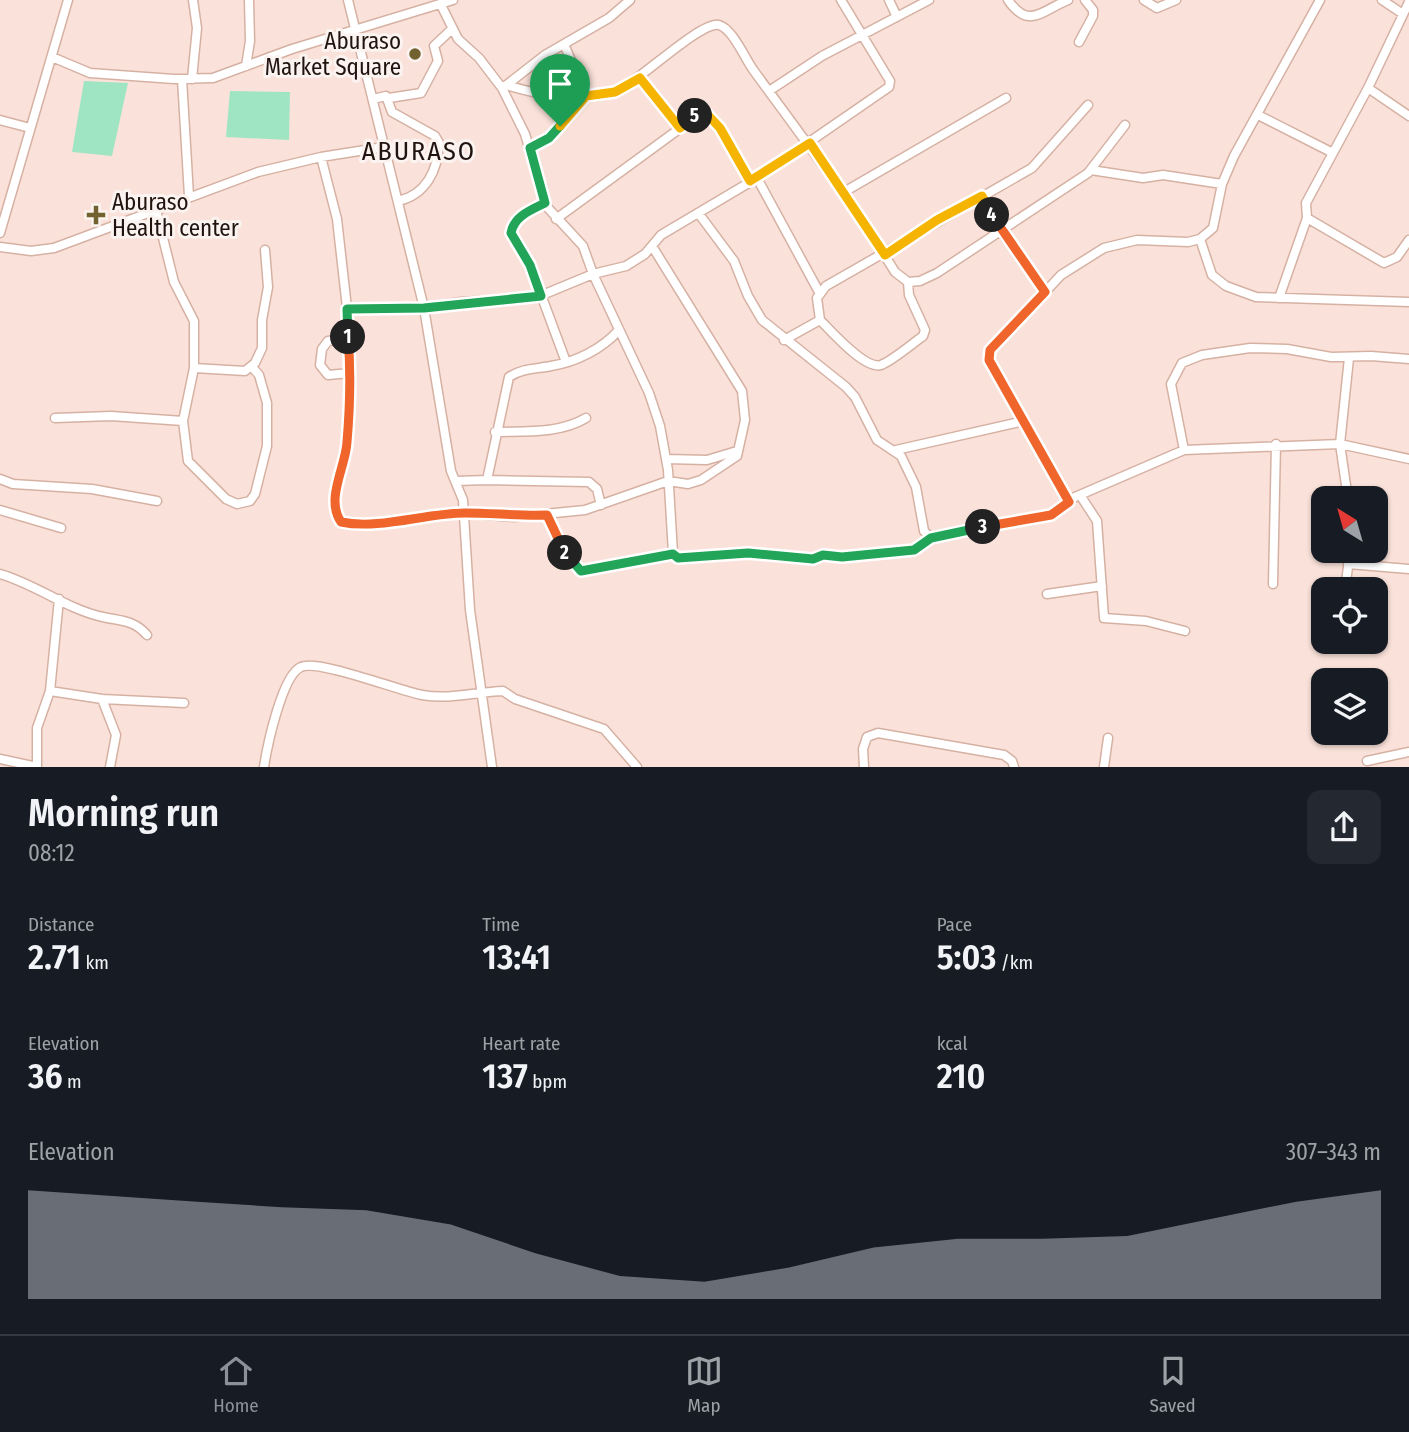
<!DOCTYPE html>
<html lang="en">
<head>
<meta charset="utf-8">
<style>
	:root { --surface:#171b24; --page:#242831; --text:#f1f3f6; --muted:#9ea1a6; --line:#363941; --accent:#8c9099 }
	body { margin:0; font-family:"Fira Sans Condensed",sans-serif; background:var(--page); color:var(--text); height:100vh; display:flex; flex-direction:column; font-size:26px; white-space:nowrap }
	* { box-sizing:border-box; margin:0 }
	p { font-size:23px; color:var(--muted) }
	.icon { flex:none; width:38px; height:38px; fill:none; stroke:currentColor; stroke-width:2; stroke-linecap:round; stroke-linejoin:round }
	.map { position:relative; height:767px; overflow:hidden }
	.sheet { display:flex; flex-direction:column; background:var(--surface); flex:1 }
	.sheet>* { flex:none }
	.needle { width:46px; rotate:323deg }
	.fabs { position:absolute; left:1311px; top:486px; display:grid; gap:14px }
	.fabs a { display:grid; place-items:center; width:77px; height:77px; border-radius:14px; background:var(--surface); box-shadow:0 2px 5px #0004; font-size:35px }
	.pin { position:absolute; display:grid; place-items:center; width:60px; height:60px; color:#fff; margin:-72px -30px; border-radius:50% 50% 50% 0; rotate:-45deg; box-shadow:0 0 7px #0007 }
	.pin .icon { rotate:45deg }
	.km { position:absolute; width:35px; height:35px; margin:-18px; border-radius:50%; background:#222; color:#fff; font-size:19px; line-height:35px; text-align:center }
	.round { display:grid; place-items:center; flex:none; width:74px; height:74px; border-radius:14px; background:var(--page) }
	.headline { display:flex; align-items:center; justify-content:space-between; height:119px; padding:0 28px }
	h1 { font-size:38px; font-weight:600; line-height:52px }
	.stats { display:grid; grid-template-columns:repeat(3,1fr); gap:10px; height:119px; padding:7px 28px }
	.stats div { display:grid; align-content:center }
	.stats b { font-size:35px; font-weight:600 }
	.stats small { font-size:19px; font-weight:400 }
	.stats p { font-size:19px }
	.chart { height:196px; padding:14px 28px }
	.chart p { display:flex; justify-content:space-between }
	.chart svg { width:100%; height:126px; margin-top:7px; fill:var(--accent); opacity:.7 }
	.tab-bar { display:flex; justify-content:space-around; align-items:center; height:98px; border-top:2px solid var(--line); background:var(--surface); font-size:19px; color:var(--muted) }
	.tab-bar a { display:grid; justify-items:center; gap:4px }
	.tab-bar .active { color:var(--accent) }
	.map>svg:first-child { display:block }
	.green { fill:#9fe5c3 }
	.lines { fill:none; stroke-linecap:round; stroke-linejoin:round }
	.minor-casing { stroke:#d6b1a3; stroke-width:11 }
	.minor { stroke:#fff; stroke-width:8 }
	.split-1-casing { stroke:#fff; stroke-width:14 }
	.split-2-casing { stroke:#fff; stroke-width:14 }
	.split-3-casing { stroke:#fff; stroke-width:14 }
	.split-4-casing { stroke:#fff; stroke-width:14 }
	.split-5-casing { stroke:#fff; stroke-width:14 }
	.split-6-casing { stroke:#fff; stroke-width:14 }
	.split-1 { stroke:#22a559; stroke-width:9 }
	.split-2 { stroke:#f0652b; stroke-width:9 }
	.split-3 { stroke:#22a559; stroke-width:9 }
	.split-4 { stroke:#f0652b; stroke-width:9 }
	.split-5 { stroke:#f5b400; stroke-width:9 }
	.split-6 { stroke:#f5b400; stroke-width:9 }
	.poi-dot { fill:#726230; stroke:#fbf3f0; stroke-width:2.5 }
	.labels { text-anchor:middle; stroke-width:6; stroke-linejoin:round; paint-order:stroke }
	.poi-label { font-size:23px; fill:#21140f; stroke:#fbf3f0; text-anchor:end }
	.quarter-label { font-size:26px; letter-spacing:2px; fill:#21140f; stroke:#fbf3f0 }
</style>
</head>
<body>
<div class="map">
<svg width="1409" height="767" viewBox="0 0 1409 767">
	<rect width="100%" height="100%" fill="#fae2da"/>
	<path class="green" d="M84,81L128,83L112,156L72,152Z
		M230,91L290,92L289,140L226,137Z"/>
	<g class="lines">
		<defs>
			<path id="minor" d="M348,0L424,308L451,471L463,500L470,610L492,767
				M889,0L897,17
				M1008,0C1029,30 1041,11 1068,0
				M1144,0L1157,8L1176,0
				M1382,0L1403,14
				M441,5L458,39L479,58L502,88L525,134L547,207L583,246L593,274L649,393L660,426L668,470L673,553L679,558L748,553L813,559L823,555L842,557L914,550L931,538
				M1079,42L1093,16V10L1085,0
				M564,44L586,96
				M52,57L90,73L174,79L213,78L292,49L453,0
				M246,66L250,41L249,0
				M640,78L679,128
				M182,79L189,196
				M192,79L197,28L193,0
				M506,85C539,95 584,104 617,91C638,82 702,20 719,25C733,29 745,59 754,71C803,138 851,201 895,272L908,282L920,281L937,273L1088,173L1125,125
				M504,87L545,55L609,18L630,0
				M1368,88L1409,116
				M769,91L822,56L929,0
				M389,98L421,93L438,61L434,46L452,29
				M373,99L386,96L392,112L435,136L439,143C438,170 426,195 398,201
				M1258,115L1333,153
				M0,120L30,128
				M530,148L555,133L586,96
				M321,157L337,219L347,308L350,379L347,441L336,490V512L341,522L373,524L464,513L514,517L585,510L668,481L688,484L701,480L737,456L745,420L742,391L652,246
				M1091,170L1143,178L1163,175L1222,184
				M757,178L819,292
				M844,192L1006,98
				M982,196L1001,231L1045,292
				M545,203C531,210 513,216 511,233L530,265L566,362
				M156,210L174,282L194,321V368L183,421L188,461L226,499L237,504L250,501L255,494L267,446V403L259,375L252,367
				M699,214L734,261L748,296L762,320L846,387L855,397L877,440L901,456L916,487L924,531L931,538L1051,515L1075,497L1184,450L1340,444L1409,459
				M1307,218L1384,263L1397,257L1409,240
				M556,219L701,113L709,115L716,122L750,181
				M0,233L68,0
				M1200,239L1212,275L1226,286L1256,297L1409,302
				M0,247L31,251L54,248L258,172L321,157L384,147
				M1279,298L1307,218L1306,203L1368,88L1409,2
				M347,308H424L461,302L535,298L593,274L626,266L645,254L661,235L757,178L889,87L890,81L841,0
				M820,320C831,331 865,370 881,365C892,361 912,344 923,336L925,330L909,295L908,282
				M348,338L328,341L322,349L320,365L328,375L350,373
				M784,340L820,320L817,298L826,286L1032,168L1088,105
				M194,368L245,371L255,363L262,348V320L268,287L265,250
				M55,418L111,416L183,421
				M495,432C525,431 559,434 586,418
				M896,450L1024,421
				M1184,450L1171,384L1182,363L1202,355L1250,348L1287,349L1331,357L1371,356L1409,359
				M666,459L707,460L737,451
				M0,479L13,484L92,489L157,501
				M487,480L589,482L597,489L601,505
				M456,481L487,480L509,377C523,368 536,369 551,366C576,362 602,349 619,330
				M1080,495L1097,521L1104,618L1146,621L1185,631
				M1348,499L1340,444L1349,358
				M1069,502L994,371L989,360L991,350L1061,275L1104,248L1137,240L1188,242L1200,239L1213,228L1222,184L1234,156L1320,0
				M0,510L61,528
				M547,515L570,562L581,571L673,553
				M1348,564L1409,569
				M0,574C36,584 66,609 103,617C121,621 134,620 147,635
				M1273,584L1276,444
				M1345,590L1350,551
				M1047,594L1102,586
				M50,691L102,699L184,703
				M102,699L116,735L110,767
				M0,759L37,767
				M1367,761L1409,752
				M37,767V728L50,691L59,599
				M264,767C267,747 282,675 301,667C318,659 400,691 422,695C450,700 475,692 503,691L515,699L604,729L637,767
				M864,767L863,749L867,737L878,733L1004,755L1012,761L1014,767
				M1104,767L1108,738"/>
		</defs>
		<use href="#minor" class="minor-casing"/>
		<use href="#minor" class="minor"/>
	</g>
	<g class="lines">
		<defs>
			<path id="split-1" d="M348,337L347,309L424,308L541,296L530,265L511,233C514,216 531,210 545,203L530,148L549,138L560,126"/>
			<path id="split-2" d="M348,337C351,372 350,407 347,442C346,466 325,499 341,522C379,530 426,513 465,513C493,513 519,516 547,515L565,553"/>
			<path id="split-3" d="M565,553L581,571L673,554L678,558L748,553L813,559L823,555L842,557L914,550L931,538L983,527"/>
			<path id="split-4" d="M983,527L1051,515L1069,502L989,360L990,350L1045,292L992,215"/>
			<path id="split-5" d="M695,116L705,112L720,128L750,181L810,143L885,255L937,220L982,196L992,215"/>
			<path id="split-6" d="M560,126L586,96L615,92L640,78L680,128L695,116"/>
		</defs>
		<use href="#split-1" class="split-1-casing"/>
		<use href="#split-2" class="split-2-casing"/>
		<use href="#split-3" class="split-3-casing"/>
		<use href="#split-4" class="split-4-casing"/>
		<use href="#split-5" class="split-5-casing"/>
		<use href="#split-6" class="split-6-casing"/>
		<use href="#split-1" class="split-1"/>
		<use href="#split-2" class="split-2"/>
		<use href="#split-3" class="split-3"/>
		<use href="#split-4" class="split-4"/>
		<use href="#split-5" class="split-5"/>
		<use href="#split-6" class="split-6"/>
	</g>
	<g class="poi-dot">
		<circle cx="415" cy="54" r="7"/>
		<path d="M92.5 204.5h7v7h7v7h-7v7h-7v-7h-7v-7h7z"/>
	</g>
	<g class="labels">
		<g class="poi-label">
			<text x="401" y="49">Aburaso<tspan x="401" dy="26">Market Square</tspan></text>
			<text x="112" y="210" text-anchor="start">Aburaso<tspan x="112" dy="26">Health center</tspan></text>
		</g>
		<g class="quarter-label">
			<text x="419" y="160">ABURASO</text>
		</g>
	</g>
</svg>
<div class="fabs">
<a><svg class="needle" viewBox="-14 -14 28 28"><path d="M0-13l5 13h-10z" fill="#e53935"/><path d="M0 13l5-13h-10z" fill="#9ea1a6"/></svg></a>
<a><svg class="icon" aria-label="locate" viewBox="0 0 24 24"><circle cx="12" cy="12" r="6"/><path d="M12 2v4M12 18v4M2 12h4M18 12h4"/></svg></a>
<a><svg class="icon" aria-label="layers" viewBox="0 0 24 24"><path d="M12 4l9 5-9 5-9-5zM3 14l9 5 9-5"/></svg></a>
</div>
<div class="pin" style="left:560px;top:126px;background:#1e9e55"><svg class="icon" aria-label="arrive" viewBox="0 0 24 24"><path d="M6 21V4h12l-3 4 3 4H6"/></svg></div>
<b class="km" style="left:348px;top:337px">1</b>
<b class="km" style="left:565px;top:553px">2</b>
<b class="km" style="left:983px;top:527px">3</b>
<b class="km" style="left:992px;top:215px">4</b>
<b class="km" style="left:695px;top:116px">5</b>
</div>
<section class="sheet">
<div class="headline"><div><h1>Morning run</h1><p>08:12</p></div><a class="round"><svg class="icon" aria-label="share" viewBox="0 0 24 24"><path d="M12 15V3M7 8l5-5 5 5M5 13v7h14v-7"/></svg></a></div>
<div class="stats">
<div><p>Distance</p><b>2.71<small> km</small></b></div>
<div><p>Time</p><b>13:41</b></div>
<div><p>Pace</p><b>5:03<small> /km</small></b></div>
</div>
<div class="stats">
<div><p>Elevation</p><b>36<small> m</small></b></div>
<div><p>Heart rate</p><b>137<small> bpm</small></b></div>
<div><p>kcal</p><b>210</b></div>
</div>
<div class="chart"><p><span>Elevation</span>307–343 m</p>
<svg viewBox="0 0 160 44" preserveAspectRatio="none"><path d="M0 44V6L10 8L20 10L30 12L40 13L50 18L60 28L70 36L80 38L90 33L100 26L110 23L120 23L130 22L140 16L150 10L160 6V44z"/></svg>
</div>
</section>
<nav class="tab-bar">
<a class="active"><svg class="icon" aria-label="home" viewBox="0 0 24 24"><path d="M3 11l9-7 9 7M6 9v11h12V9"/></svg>Home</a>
<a><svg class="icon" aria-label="map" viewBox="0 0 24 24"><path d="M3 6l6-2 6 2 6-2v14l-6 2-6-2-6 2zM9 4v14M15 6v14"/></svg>Map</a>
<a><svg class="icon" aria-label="saved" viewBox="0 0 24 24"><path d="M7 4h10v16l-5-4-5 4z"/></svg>Saved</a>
</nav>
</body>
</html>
